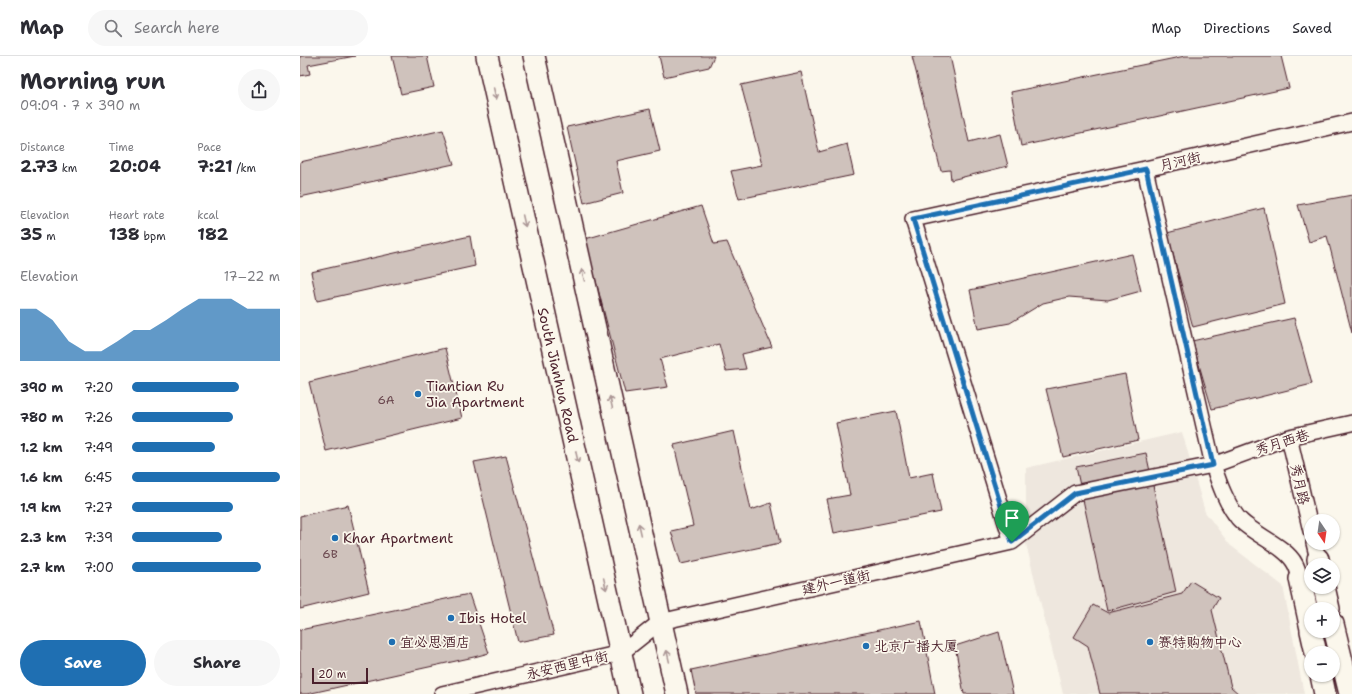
<!DOCTYPE html>
<html lang="en">
<head>
<meta charset="utf-8">
<style>
	:root { --surface:#fff; --page:#f7f7f7; --text:#2b2b33; --muted:#7c7c81; --line:#e1e1e2; --accent:#1f6fb2 }
	body { margin:0; font-family:"Shantell Sans","LXGW WenKai TC",sans-serif; background:var(--page); color:var(--text); height:100vh; display:flex; flex-direction:column; font-size:15px; white-space:nowrap }
	* { box-sizing:border-box; margin:0 }
	p { font-size:13px; color:var(--muted) }
	.icon { flex:none; width:22px; height:22px; fill:none; stroke:currentColor; stroke-width:2; stroke-linecap:round; stroke-linejoin:round }
	.map { position:relative; flex:1; overflow:hidden }
	.side { display:flex; flex-direction:column; background:var(--surface); width:300px }
	.side>* { flex:none }
	.needle { width:26px; rotate:167deg }
	.controls { position:absolute; left:1004px; top:458px; display:grid; gap:8px }
	.controls a { display:grid; place-items:center; width:36px; height:36px; border-radius:50%; background:var(--surface); box-shadow:0 1px 3px #0004; font-size:20px }
	.scale { position:absolute; left:12px; bottom:10px; width:56px; box-sizing:border-box; padding-left:4px; border:2px solid #4a1f2b; border-top:0; font-size:11px; line-height:14px; white-space:nowrap; color:#4a1f2b; -webkit-text-stroke:3px #fbf7ec; paint-order:stroke }
	.pin { position:absolute; display:grid; place-items:center; width:34px; height:34px; color:#fff; margin:-41px -17px; border-radius:50% 50% 50% 0; rotate:-45deg; box-shadow:0 0 4px #0007 }
	.pin .icon { rotate:45deg }
	.round { display:grid; place-items:center; flex:none; width:42px; height:42px; border-radius:21px; background:var(--page) }
	.head { display:flex; align-items:center; justify-content:space-between; height:68px; padding:0 20px }
	h1 { font-size:22px; font-weight:700; line-height:30px }
	.stats { display:grid; grid-template-columns:repeat(3,1fr); gap:6px; height:68px; padding:4px 20px }
	.stats div { display:grid; align-content:center }
	.stats b { font-size:17px; font-weight:700 }
	.stats small { font-size:11px; font-weight:400 }
	.stats p { font-size:11px }
	.chart { height:112px; padding:8px 20px }
	.chart p { display:flex; justify-content:space-between }
	.chart svg { width:100%; height:72px; margin-top:4px; fill:var(--accent); opacity:.7 }
	.action { display:flex; gap:8px; margin-top:auto; padding:8px 20px }
	.action a { flex:1; height:46px; border-radius:24px; background:var(--accent); color:#fff; font-size:16px; font-weight:700; line-height:46px; text-align:center }
	.action a+a { background:var(--page); color:var(--text) }
	ul { padding:0 20px; list-style:none; font-size:13px }
	li { display:grid; grid-template-columns:64px 48px 1fr; align-items:center; height:30px }
	li i { height:10px; border-radius:5px; background:var(--accent) }
	header { display:flex; align-items:center; gap:24px; box-sizing:border-box; height:56px; padding:0 20px; background:var(--surface); border-bottom:1px solid var(--line) }
	header strong { font-size:19px }
	nav { display:flex; gap:22px; margin-inline-start:auto; font-size:14px }
	.search { width:280px; height:36px; background:var(--page); display:flex; align-items:center; gap:10px; box-sizing:border-box; padding:0 14px; border-radius:22px; color:var(--muted); font-size:15px }
	main { display:flex; flex:1; min-height:0 }
	.map>svg:first-child { display:block }
	.built { fill:#eee7de }
	.building { fill:#cfc2bc; stroke:#4a1f2b }
	.lines { fill:none; stroke-linecap:round; stroke-linejoin:round }
	.street-casing { stroke:#4a1f2b; stroke-width:18 }
	.secondary-casing { stroke:#4a1f2b; stroke-width:24 }
	.street { stroke:#fbf7ec; stroke-width:15 }
	.secondary { stroke:#fbf7ec; stroke-width:21 }
	.oneway { stroke:#ab9695 }
	.route-casing { stroke:#fff; stroke-width:8 }
	.route { stroke:#1f6fb2; stroke-width:5 }
	.poi-dot { fill:#1f6fb2; stroke:#fbf7ec; stroke-width:1.5 }
	.labels { text-anchor:middle; stroke-width:3.5; stroke-linejoin:round; paint-order:stroke }
	.number-label { font-size:12px; fill:#6b484f }
	.street-label { font-size:14px; fill:#4a1f2b; stroke:#fbf7ec }
	.poi-label { font-size:14px; fill:#4a1f2b; stroke:#fbf7ec; text-anchor:start }
</style>
</head>
<body>
<header>
<strong>Map</strong>
<div class="search"><svg class="icon" aria-label="search" viewBox="0 0 24 24"><circle cx="10" cy="10" r="6"/><path d="M15 15l6 6"/></svg>Search here</div>
<nav><a>Map</a><a>Directions</a><a>Saved</a></nav>
</header>
<main>
<section class="side">
<div class="head"><div><h1>Morning run</h1><p>09:09 · 7 × 390 m</p></div><a class="round"><svg class="icon" aria-label="share" viewBox="0 0 24 24"><path d="M12 15V3M7 8l5-5 5 5M5 13v7h14v-7"/></svg></a></div>
<div class="stats">
<div><p>Distance</p><b>2.73<small> km</small></b></div>
<div><p>Time</p><b>20:04</b></div>
<div><p>Pace</p><b>7:21<small> /km</small></b></div>
</div>
<div class="stats">
<div><p>Elevation</p><b>35<small> m</small></b></div>
<div><p>Heart rate</p><b>138<small> bpm</small></b></div>
<div><p>kcal</p><b>182</b></div>
</div>
<div class="chart"><p><span>Elevation</span>17–22 m</p>
<svg viewBox="0 0 160 44" preserveAspectRatio="none"><path d="M0 44V12L10 12L20 19L30 32L40 38L50 38L60 32L70 25L80 25L90 19L100 12L110 6L120 6L130 6L140 12L150 12L160 12V44z"/></svg>
</div>
<ul>
<li><b>390 m</b>7:20<i style="width:72%"></i></li>
<li><b>780 m</b>7:26<i style="width:68%"></i></li>
<li><b>1.2 km</b>7:49<i style="width:56%"></i></li>
<li><b>1.6 km</b>6:45<i style="width:100%"></i></li>
<li><b>1.9 km</b>7:27<i style="width:68%"></i></li>
<li><b>2.3 km</b>7:39<i style="width:61%"></i></li>
<li><b>2.7 km</b>7:00<i style="width:87%"></i></li>
</ul>
<div class="action"><a>Save</a><a>Share</a></div>
</section>
<div class="map">
<svg width="1052" height="638" viewBox="0 0 1052 638">
	<rect width="100%" height="100%" fill="#fbf7ec"/>
	<filter id="ink" filterUnits="userSpaceOnUse"><feTurbulence type="fractalNoise" baseFrequency=".025" numOctaves="2"/><feDisplacementMap in="SourceGraphic" scale="8" xChannelSelector="R" yChannelSelector="G"/><feConvolveMatrix kernelMatrix="1 2 1 2 8 2 1 2 1" color-interpolation-filters="sRGB"/></filter>
	<g filter="url(#ink)">
		<path class="built" d="M882,376L905,456L930,489L983,530L1004,638H763L726,488V412Z"/>
		<path class="building" d="M0,0H55L8,9L10,18L0,20Z
			M92,0H127L134,31L101,38Z
			M359,0H414L409,11L364,21Z
			M612,0H650L669,86L700,78L708,110L651,124L650,114L641,115Z
			M885,0H981L989,32L721,90L711,36Z
			M501,16L519,96L547,88L554,119L439,143L431,115L462,109L441,29Z
			M350,53L360,95L316,105L323,137L284,147L267,71Z
			M143,74L154,108L0,141V106Z
			M1052,139V277L1027,180L1009,186L998,149Z
			M401,150L414,188L427,186L472,291L442,298L446,313L426,315L419,288L360,303L368,331L325,337L285,183Z
			M964,152L985,248L893,271L867,177Z
			M170,180L175,210L17,245L11,216Z
			M832,198L841,235L808,244L769,241L743,247L710,267L678,273L670,234Z
			M994,262L1012,328L912,353L892,285Z
			M145,292L162,362L26,395L9,326Z
			M825,318L838,384L763,401L746,333Z
			M596,355L609,422L633,417L641,456L534,477L527,443L550,439L536,367Z
			M434,375L451,454L471,447L480,487L381,508L371,475L393,470L374,389Z
			M846,397L876,536L807,555L776,411Z
			M206,400L254,579L218,586L174,406Z
			M48,449L69,536L0,553V460Z
			M891,525L919,542L912,554L931,631L939,638H800L788,590L774,581L793,549L808,557L882,538Z
			M169,538L189,597L174,601L7,638H0V574Z
			M621,565L635,638H396L391,614Z
			M699,576L713,638H664L655,590Z"/>
		<g class="lines">
			<defs>
				<path id="street" d="M845,113L913,409C919,427 926,447 938,462C952,478 986,490 995,508C998,513 999,519 1000,523
					M989,381L1011,475
					M712,486L613,163L845,113L1052,66
					M1014,487L1018,503
					M142,638L321,597L360,566L712,486L775,437L913,409L989,381L1052,367"/>
				<path id="secondary" d="M187,0L330,638
					M234,0L377,638
					M1018,503L1019,509
					M1000,523L1011,573
					M1024,531L1029,553
					M1033,568L1050,638
					M1011,575L1016,597
					M1021,619L1025,638"/>
			</defs>
			<use href="#street" class="street-casing"/>
			<use href="#secondary" class="secondary-casing"/>
			<use href="#street" class="street"/>
			<use href="#secondary" class="secondary"/>
		</g>
		<defs><path id="oneway-shaft" d="M-6 0H5M1.5-3L5.5 0L1.5 3" fill="none" stroke-width="1.6" stroke-linecap="round" stroke-linejoin="round"/></defs>
		<g class="oneway">
			<use href="#oneway-shaft" transform="translate(195 38) rotate(77)"/>
			<use href="#oneway-shaft" transform="translate(224 165) rotate(77)"/>
			<use href="#oneway-shaft" transform="translate(283 219) rotate(-103)"/>
			<use href="#oneway-shaft" transform="translate(311 346) rotate(-103)"/>
			<use href="#oneway-shaft" transform="translate(277 401) rotate(77)"/>
			<use href="#oneway-shaft" transform="translate(340 473) rotate(-103)"/>
			<use href="#oneway-shaft" transform="translate(305 528) rotate(77)"/>
			<use href="#oneway-shaft" transform="translate(368 600) rotate(-103)"/>
		</g>
	</g>
	<g class="lines" filter="url(#ink)">
		<defs>
			<path id="route" d="M846,113L913,409L775,437L712,486L613,163Z"/>
		</defs>
		<use href="#route" class="route-casing"/>
		<use href="#route" class="route"/>
	</g>
	<g class="poi-dot">
		<circle cx="118" cy="338" r="4"/>
		<circle cx="35" cy="482" r="4"/>
		<circle cx="151" cy="562" r="4"/>
		<circle cx="92" cy="586" r="4"/>
		<circle cx="850" cy="586" r="4"/>
		<circle cx="566" cy="590" r="4"/>
	</g>
	<g class="labels">
		<g class="number-label">
			<text x="86" y="348">6A</text>
			<text x="30" y="502">6B</text>
		</g>
		<g class="street-label">
			<text transform="translate(880 105) rotate(-13)" y="5">月河街</text>
			<text transform="translate(258 319) rotate(77)" y="5">South Jianhua Road</text>
			<text transform="translate(982 386) rotate(-17)" y="5">秀月西巷</text>
			<text transform="translate(1000 428) rotate(77)" y="5">秀月路</text>
			<text transform="translate(536 526) rotate(-13)" y="5">建外一道街</text>
			<text transform="translate(267 609) rotate(-13)" y="5">永安西里中街</text>
		</g>
		<g class="poi-label">
			<text x="126" y="335">Tiantian Ru<tspan x="126" dy="16">Jia Apartment</tspan></text>
			<text x="43" y="487">Khar Apartment</text>
			<text x="159" y="567">Ibis Hotel</text>
			<text x="100" y="591">宜必思酒店</text>
			<text x="858" y="591">赛特购物中心</text>
			<text x="574" y="595">北京广播大厦</text>
		</g>
	</g>
</svg>
<div class="controls">
<a><svg class="needle" viewBox="-14 -14 28 28"><path d="M0-13l5 13h-10z" fill="#e53935"/><path d="M0 13l5-13h-10z" fill="#7c7c81"/></svg></a>
<a><svg class="icon" aria-label="layers" viewBox="0 0 24 24"><path d="M12 4l9 5-9 5-9-5zM3 14l9 5 9-5"/></svg></a>
<a>+</a>
<a>−</a>
</div>
<div class="scale">20 m</div>
<div class="pin" style="left:712px;top:486px;background:#1e9e55"><svg class="icon" aria-label="arrive" viewBox="0 0 24 24"><path d="M6 21V4h12l-3 4 3 4H6"/></svg></div>
</div>
</main>
</body>
</html>
